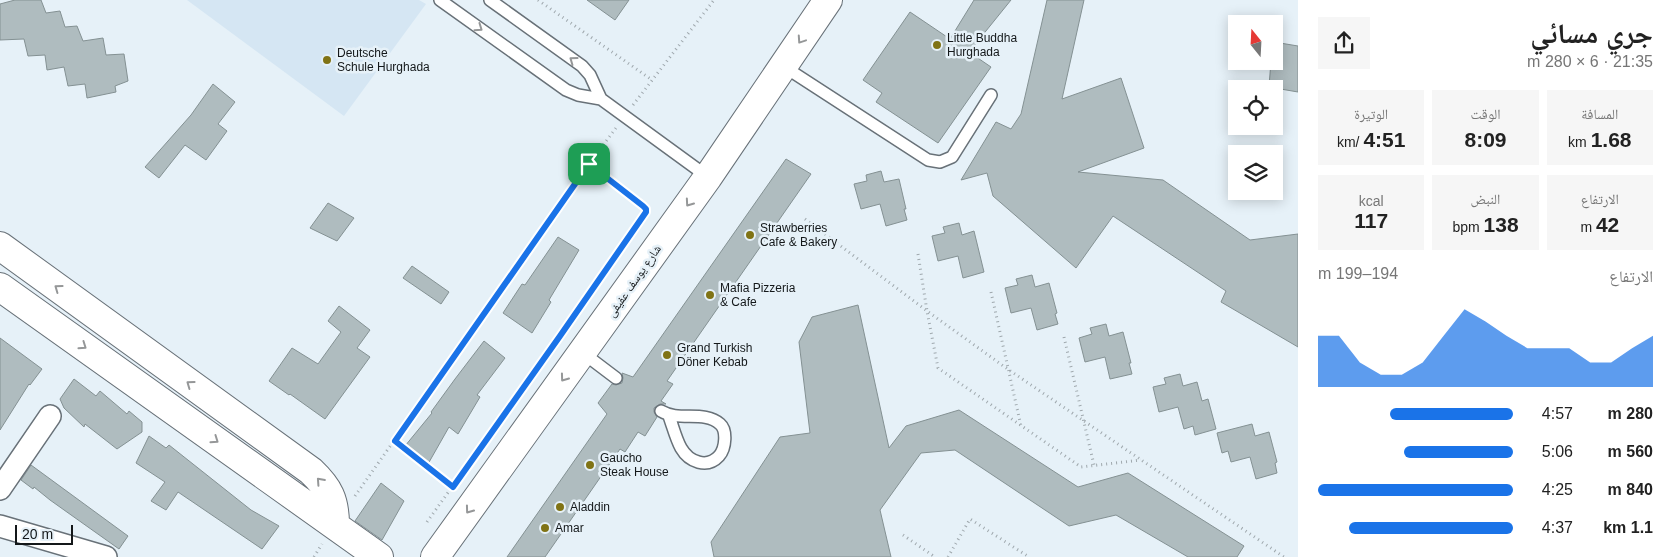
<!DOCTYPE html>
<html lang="ar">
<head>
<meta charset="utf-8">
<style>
	:root { --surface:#fff; --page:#f6f6f6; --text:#222; --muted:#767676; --accent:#1a73e8 }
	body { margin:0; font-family:Helvetica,"Noto Naskh Arabic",sans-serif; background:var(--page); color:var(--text); direction:rtl; height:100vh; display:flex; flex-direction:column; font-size:19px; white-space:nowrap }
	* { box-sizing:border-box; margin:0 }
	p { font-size:16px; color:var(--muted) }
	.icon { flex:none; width:28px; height:28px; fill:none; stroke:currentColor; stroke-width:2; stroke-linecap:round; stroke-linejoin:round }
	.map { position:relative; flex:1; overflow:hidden; direction:ltr }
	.sheet { display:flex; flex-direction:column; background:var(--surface); width:375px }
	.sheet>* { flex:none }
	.needle { width:32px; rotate:342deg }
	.tools { position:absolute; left:1228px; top:15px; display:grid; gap:10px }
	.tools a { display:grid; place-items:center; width:55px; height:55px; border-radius:0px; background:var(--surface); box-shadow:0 2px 12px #0003; font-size:25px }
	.scale { position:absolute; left:15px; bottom:12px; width:58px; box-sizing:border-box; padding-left:5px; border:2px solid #14181a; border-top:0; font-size:14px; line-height:18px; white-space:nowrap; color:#14181a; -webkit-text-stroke:4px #e6f1f8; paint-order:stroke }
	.pin { position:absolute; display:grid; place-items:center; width:42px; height:42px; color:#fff; margin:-21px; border-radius:10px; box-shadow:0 2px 8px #0006 }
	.round { display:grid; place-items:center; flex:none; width:52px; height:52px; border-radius:0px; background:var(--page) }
	.head { display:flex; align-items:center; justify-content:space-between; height:85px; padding:0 20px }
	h1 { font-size:28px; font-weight:800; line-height:38px }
	.metrics { display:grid; grid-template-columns:repeat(3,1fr); gap:8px; height:85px; padding:5px 20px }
	.metrics div { display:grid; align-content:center; border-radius:0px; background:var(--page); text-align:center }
	.metrics b { font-size:21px; font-weight:800 }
	.metrics small { font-size:14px; font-weight:400 }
	.metrics p { font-size:14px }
	.chart { height:140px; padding:10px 20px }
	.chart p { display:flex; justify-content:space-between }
	.chart svg { width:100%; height:90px; margin-top:5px; fill:var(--accent); opacity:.7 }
	ul { padding:0 20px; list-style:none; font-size:16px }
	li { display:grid; grid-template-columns:80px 60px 1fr; align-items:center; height:38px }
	li i { height:12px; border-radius:6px; background:var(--accent) }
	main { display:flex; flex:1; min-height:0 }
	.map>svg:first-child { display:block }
	.built { fill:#d5e6f3 }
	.building { fill:#afbcbf; stroke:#849193 }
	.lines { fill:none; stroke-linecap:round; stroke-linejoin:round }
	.lane-casing { stroke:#687178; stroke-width:14 }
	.street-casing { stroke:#687178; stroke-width:24 }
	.secondary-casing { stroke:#687178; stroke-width:30 }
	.path { stroke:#9fa8ad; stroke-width:3; stroke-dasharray:1 4; stroke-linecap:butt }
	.lane { stroke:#fff; stroke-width:11 }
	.street { stroke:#fff; stroke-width:21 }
	.secondary { stroke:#fff; stroke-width:28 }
	.oneway { stroke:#959798 }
	.route-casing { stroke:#fff; stroke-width:10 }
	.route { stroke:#1a73e8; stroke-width:6 }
	.poi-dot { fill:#807315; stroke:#e6f1f8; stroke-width:2 }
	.labels { text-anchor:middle; stroke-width:5; stroke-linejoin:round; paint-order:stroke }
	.poi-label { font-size:12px; fill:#14181a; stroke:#e6f1f8; text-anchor:start }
	.street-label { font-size:12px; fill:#14181a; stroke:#e6f1f8 }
</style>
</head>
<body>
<main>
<section class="sheet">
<div class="head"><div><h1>جري مسائي</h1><p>21:35 · 6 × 280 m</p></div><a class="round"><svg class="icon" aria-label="share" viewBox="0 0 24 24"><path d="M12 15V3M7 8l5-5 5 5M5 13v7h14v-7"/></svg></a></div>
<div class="metrics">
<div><p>المسافة</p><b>1.68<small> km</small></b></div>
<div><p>الوقت</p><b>8:09</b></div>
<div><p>الوتيرة</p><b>4:51<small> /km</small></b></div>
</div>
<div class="metrics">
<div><p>الارتفاع</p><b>42<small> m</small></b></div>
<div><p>النبض</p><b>138<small> bpm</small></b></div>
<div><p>kcal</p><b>117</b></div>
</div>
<div class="chart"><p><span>الارتفاع</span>194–199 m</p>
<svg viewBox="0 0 160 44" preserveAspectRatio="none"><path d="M0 44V19L10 19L20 32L30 38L40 38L50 32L60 19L70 6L80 12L90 19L100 25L110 25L120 25L130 32L140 32L150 25L160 19V44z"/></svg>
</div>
<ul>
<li><b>280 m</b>4:57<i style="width:63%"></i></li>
<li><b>560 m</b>5:06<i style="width:56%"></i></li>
<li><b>840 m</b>4:25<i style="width:100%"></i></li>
<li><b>1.1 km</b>4:37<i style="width:84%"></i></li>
</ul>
</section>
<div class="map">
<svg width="1298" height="557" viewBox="0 0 1298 557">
	<rect width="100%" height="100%" fill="#e6f1f8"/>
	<path class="built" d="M187,0H419L426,4L344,116Z"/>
	<path class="building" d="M15,0H41L46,13L60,11L65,27L77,26L83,41L103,38L106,55L124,54L128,81L115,86L116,92L87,98L85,84L68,86L64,67L47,70L45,55L28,56L24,39L0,40V4Z
		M587,0H629L615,20Z
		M974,0H1011L969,52L991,67L938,143L876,102L882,93L863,80L910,12L950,39Z
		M1047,0H1084L1062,99L1121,78L1144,148L1078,172L1163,180L1250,240L1298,234V347L1221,302L1226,291L1113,216L1076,268L993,196L987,173L961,180L996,122L1011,129L1021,114Z
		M1274,42L1298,46V92L1269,87L1271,61H1274Z
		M213,84L235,102L218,124L227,131L206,160L185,145L159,178L145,167L191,115Z
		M786,159L811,174L667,381L673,384L661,401L666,404H660L654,408V412L657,417L645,436L638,432L625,452L620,449L545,557H507L607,414L598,403L612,384L616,385L622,383L623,378L622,373L633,377Z
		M881,171L884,182L899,179L906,209H904L907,220L886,226L880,204L861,209L854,184L867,181L866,175Z
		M328,203L354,218L337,241L310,228Z
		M959,223L962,235L974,231L984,272L963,278L958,256L938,261L932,236L945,233L943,227Z
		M558,237L579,250L549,300L551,302L532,333L503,313L522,284L525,285Z
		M412,266L449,292L441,304L403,278Z
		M1032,275L1035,287L1049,283L1057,313L1055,314L1058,324L1037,330L1031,308L1011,313L1005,288L1018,285L1016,279Z
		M858,305L889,448L906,426L959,410L1078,487L1128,473L1244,546L1237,557H1188L1116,515L1069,526L955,450L921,453L880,510L891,557H714L711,542L780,437L810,433L799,342L812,317Z
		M339,306L370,330L357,348L370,357L325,419L290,394L289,395L269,381L292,348L318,364L341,332L328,321Z
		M1106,324L1109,336L1123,332L1131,363H1129L1132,374L1110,379L1105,357L1085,362L1079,338L1092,334L1090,328Z
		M0,338L42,369L30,385L29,384L0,430Z
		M484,341L505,358L477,395L480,397L458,434L449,427L428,464L405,446L432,413L431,412L455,379Z
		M1180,374L1183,386L1197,382L1202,401L1208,399L1216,429L1195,435L1193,426L1184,429L1178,407L1159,412L1153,387L1166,384L1164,378Z
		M74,379L96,396L100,391L127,414L129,411L142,422V432L117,449L85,424L84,427L64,408L60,399Z
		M1252,424L1255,436L1269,432L1277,462L1275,463L1277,473L1256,479L1250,457L1231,462L1228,451L1222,453L1217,433Z
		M149,436L166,448L169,445L251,510L279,526L262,549L178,492L166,510L151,501L165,482L136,463Z
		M31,465L128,536L119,549L50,500L34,487L33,489L21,480Z
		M381,483L404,501L382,540L355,521Z"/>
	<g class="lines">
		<defs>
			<path id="lane" d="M440,0L566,90L578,95L601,99L708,177
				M490,0L582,66L590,75L601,99
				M783,66L928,160L940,162L952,157L991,95
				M583,353L616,378
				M661,411C679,422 704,410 720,424C727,430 726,448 719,456C707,469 689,462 681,448C676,439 673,427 669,416"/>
			<path id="street" d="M0,489L50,416
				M0,526L106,557"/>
			<path id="secondary" d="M0,246L311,471C329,488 335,500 335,525
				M0,287L379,557
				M435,557L708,177L828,0"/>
		</defs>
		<use href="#lane" class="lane-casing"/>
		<use href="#street" class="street-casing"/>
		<use href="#secondary" class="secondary-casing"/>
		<path class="path" d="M538,0L652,80
			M633,105L714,0
			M805,219L927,311L1009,370L1284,557
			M918,254L927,311L938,368L1081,467L1141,460
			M991,292L1021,426
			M1064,337L1094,465
			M395,441L453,487
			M355,496L589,164L616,128
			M427,522L560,336L646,212V209L643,206L589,164
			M903,535L935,557
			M314,557L322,544
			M948,557L970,519L1029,557"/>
		<use href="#lane" class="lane"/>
		<use href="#street" class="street"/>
		<use href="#secondary" class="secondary"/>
	</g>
	<defs><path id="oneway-chevron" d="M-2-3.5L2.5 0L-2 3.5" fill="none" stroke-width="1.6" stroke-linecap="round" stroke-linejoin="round" transform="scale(1.25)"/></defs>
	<g class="oneway">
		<use href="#oneway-chevron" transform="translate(479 28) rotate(35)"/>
		<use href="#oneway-chevron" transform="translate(801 40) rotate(124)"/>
		<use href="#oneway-chevron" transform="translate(573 60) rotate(-144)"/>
		<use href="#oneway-chevron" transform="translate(689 203) rotate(125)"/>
		<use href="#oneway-chevron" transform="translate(58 288) rotate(-144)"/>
		<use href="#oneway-chevron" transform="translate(83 346) rotate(35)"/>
		<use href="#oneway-chevron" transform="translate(564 378) rotate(126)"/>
		<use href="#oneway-chevron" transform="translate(190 384) rotate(-144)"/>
		<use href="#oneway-chevron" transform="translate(215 440) rotate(35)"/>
		<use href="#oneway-chevron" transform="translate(320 481) rotate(-132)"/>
		<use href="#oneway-chevron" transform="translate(469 510) rotate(126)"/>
	</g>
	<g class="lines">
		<defs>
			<path id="route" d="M589,164L643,206L646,209V212L560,336L453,487L395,441Z"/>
		</defs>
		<use href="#route" class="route-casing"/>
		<use href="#route" class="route"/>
	</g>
	<g class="poi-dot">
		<circle cx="937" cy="45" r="5"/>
		<circle cx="327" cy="60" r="5"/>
		<circle cx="750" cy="235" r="5"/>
		<circle cx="710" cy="295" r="5"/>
		<circle cx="667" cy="355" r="5"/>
		<circle cx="590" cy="465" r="5"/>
		<circle cx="560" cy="507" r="5"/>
		<circle cx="545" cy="528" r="5"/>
	</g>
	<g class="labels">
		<g class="poi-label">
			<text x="947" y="42">Little Buddha<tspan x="947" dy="14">Hurghada</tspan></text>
			<text x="337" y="57">Deutsche<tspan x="337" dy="14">Schule Hurghada</tspan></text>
			<text x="760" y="232">Strawberries<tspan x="760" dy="14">Cafe &amp; Bakery</tspan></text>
			<text x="720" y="292">Mafia Pizzeria<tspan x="720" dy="14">&amp; Cafe</tspan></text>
			<text x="677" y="352">Grand Turkish<tspan x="677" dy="14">Döner Kebab</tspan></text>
			<text x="600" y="462">Gaucho<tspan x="600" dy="14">Steak House</tspan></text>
			<text x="570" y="511">Aladdin</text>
			<text x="555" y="532">Amar</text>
		</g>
		<g class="street-label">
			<text transform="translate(634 281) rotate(-55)" y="4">شارع يوسف عفيفى</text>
		</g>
	</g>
</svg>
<div class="tools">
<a><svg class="needle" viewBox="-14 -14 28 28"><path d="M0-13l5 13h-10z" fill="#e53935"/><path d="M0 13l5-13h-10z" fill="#767676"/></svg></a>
<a><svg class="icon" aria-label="locate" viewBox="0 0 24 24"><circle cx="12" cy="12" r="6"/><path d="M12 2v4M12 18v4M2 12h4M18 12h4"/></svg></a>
<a><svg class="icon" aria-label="layers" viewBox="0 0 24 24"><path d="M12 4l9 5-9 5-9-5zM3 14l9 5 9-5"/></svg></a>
</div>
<div class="scale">20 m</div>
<div class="pin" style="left:589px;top:164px;background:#1e9e55"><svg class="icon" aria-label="arrive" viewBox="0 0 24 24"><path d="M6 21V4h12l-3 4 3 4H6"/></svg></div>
</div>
</main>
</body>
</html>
